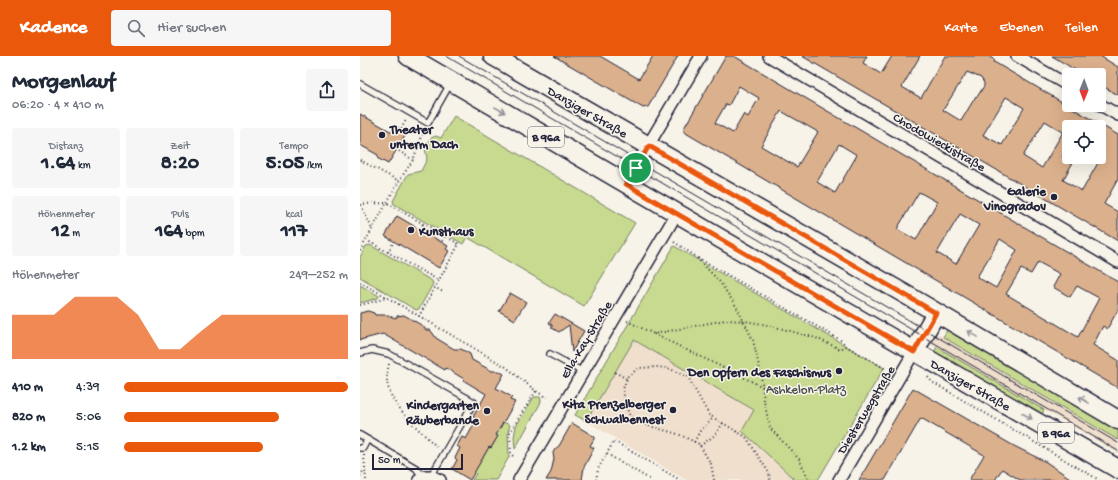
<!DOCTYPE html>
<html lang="de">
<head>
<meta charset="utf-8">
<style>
	:root { --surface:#fff; --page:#f6f6f7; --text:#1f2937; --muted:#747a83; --accent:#ea580c }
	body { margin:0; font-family:"Gochi Hand",sans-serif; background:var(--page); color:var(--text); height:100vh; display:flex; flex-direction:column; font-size:15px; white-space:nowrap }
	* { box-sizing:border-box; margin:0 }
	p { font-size:13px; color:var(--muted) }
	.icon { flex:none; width:22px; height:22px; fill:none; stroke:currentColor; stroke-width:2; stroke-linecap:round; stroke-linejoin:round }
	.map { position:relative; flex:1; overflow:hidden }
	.details { display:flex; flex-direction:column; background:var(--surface); width:360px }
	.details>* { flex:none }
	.needle { width:26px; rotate:181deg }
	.buttons { position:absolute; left:702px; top:12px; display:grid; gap:8px }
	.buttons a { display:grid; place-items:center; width:44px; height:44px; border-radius:4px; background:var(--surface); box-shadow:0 4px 16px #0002; font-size:20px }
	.scale { position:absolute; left:12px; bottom:10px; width:91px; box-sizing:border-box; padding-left:4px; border:2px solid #22223b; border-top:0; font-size:11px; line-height:14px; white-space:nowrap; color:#22223b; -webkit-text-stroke:3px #f7f3e8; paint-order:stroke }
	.pin { position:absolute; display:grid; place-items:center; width:34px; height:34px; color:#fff; margin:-17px; border:2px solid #fff; border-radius:50%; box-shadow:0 1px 4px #0007 }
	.round { display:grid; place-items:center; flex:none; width:42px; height:42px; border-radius:4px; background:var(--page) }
	.head { display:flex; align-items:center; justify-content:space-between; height:68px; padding:0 12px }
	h1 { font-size:22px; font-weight:700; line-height:30px }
	.figures { display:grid; grid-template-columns:repeat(3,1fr); gap:6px; height:68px; padding:4px 12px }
	.figures div { display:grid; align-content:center; border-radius:4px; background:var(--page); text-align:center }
	.figures b { font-size:20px; font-weight:700 }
	.figures small { font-size:11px; font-weight:400 }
	.figures p { font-size:11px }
	.chart { height:112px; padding:8px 12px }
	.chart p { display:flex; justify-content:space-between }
	.chart svg { width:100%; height:72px; margin-top:4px; fill:var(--accent); opacity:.7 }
	ul { padding:0 12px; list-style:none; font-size:13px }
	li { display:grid; grid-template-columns:64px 48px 1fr; align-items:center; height:30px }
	li i { height:10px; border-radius:5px; background:var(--accent) }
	header { display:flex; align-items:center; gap:24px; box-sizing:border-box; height:56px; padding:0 20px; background:var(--accent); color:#fff }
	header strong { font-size:19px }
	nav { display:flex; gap:22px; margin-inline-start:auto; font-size:14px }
	.search { width:280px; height:36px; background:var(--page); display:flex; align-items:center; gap:10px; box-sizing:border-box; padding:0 14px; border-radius:4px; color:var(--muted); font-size:15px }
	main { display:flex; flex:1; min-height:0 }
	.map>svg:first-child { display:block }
	.built { fill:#efdfcc }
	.green { fill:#c7da8f; stroke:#747e65 }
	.building { fill:#dbb08c; stroke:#22223b; fill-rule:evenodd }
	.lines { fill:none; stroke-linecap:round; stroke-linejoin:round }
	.service-casing { stroke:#22223b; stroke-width:8 }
	.minor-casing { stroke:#22223b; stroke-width:14 }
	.primary-casing { stroke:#22223b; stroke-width:21 }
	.path { stroke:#22223b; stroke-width:2; stroke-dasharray:1 3; stroke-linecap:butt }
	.service { stroke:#f7f3e8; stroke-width:5.5 }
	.minor { stroke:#f7f3e8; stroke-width:11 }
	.primary { stroke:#f7f3e8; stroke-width:18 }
	.tram { stroke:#22223b; stroke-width:1 }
	.oneway { stroke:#97959a }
	.route-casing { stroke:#fff; stroke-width:8 }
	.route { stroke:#ea580c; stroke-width:5 }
	.poi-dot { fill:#22223b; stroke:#f7f3e8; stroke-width:1.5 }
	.labels { text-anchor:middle; stroke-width:3; stroke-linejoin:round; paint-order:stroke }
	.shield { fill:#f7f3e8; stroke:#62616f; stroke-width:1 }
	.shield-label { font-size:12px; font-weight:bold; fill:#22223b }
	.street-label { font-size:13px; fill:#22223b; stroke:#f7f3e8 }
	.poi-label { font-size:13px; font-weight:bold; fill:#22223b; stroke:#f7f3e8; text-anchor:end }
	.park-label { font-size:13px; fill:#4b5050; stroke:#f7f3e8 }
</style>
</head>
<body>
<header>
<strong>Kadence</strong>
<div class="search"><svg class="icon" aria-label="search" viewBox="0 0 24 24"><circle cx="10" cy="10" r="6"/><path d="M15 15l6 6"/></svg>Hier suchen</div>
<nav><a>Karte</a><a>Ebenen</a><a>Teilen</a></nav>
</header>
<main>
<section class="details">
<div class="head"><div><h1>Morgenlauf</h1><p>06:20 · 4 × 410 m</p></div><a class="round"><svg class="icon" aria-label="share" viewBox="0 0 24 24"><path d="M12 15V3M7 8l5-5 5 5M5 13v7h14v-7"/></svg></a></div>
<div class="figures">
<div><p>Distanz</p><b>1.64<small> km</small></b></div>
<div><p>Zeit</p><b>8:20</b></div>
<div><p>Tempo</p><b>5:05<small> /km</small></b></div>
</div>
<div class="figures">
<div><p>Höhenmeter</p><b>12<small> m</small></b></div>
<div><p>Puls</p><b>164<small> bpm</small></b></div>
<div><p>kcal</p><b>117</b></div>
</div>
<div class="chart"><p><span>Höhenmeter</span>249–252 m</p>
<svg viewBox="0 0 160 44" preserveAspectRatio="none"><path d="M0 44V17L10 17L20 17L30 6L40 6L50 6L60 17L70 38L80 38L90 27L100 17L110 17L120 17L130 17L140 17L150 17L160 17V44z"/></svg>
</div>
<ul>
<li><b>410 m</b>4:39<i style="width:100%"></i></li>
<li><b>820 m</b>5:06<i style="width:69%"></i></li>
<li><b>1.2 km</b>5:15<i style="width:62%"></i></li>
</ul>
</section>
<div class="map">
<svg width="758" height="424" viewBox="0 0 758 424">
	<rect width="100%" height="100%" fill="#f7f3e8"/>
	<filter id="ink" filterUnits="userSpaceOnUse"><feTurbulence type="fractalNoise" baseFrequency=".025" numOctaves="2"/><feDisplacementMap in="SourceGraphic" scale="8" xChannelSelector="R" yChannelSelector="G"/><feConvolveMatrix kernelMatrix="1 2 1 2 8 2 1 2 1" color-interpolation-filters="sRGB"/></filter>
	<g filter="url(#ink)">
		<path class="built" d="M576,277L758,384V397L570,288Z
			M274,284L394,354L382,375L433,423L432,424H326L226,365Z"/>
		<path class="green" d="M94,60L275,167L224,250L107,181L103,188L34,148L33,145L48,118L61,115L67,103L65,91L71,82L76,80L81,82Z
			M10,189L72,225L73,228L59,253L56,254L0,221V201L6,190Z
			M314,190L524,312L458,424H432L433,422L382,375L394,354L274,284L226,365L215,359Z
			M0,229L19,240L18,242L0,247Z
			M589,271L758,371V384L583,281Z
			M577,291L684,354L681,360L573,298Z
			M174,341H180L181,344L180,348L155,393L154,381L156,370Z
			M143,366L150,369L148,376L149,401L136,424H112L116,418L114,416L129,391L131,392L138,380L136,379Z"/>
		<path class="building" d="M194,0H240L279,23L293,0H318L288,51L283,52Z
			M366,0H374L758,226V254L747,273L743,270L733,289L758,304V332L324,76V72ZM379,30L399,42L388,61L384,58L373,77L355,67L366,48L369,49ZM421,55L458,76L437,111L401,90ZM479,88L497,99L475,137L457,126ZM559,136L577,146L556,184L537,173ZM600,158L619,169L596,208L577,197ZM640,183L657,194L636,232L617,221ZM678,206L700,218L693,231L710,241L717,230L739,242L718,281L646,238L661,213L671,218Z
			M442,0H507L503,7L521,18L532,0H560L542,31L561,42L585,0H628L635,4L634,6L758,79V123L744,148L758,156V185ZM607,16L621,22L624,27V30L617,41L616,40L601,65L583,54ZM646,41L664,52L642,89L623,79ZM685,65L703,76L682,112L663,100ZM709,71H739V95L743,98L722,135L703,124L716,101H702L709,90Z
			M692,0H740L758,11V39L739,28V19H724Z
			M0,58L32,76L34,74L35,75L37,71L46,76L44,79L45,80L28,108L17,102L18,99L0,89Z
			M37,160L88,190L86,193L89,195L79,212L25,180Z
			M150,237L166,246L155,264L139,255Z
			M8,255L14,257L15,259H26L36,262L37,260L44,259L63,270L66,274H70L72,276L76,282L94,293H101L110,298L112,304L132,315H139L144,318L136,332L152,341L150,344L155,346L136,379L138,380L131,392L129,391L110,424L92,413L97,404L95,402L100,392L97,390L102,381L106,383L117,363L113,361L126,338L103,324L104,323L86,312L85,314L23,278L0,284V257Z
			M195,258L224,275L212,296L209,269L199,276L192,272V269L189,267Z
			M553,332L654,390L686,406L713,424H660L642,413L635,424H609L624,399L561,362L525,424H499Z
			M212,367L235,381L230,390L234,392L224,411L222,424H186L191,416L194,403L193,397L195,393L199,390Z"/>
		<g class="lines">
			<defs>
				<path id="service" d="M0,28L68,67L90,28
					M0,297L12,294L29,298L114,346L71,420
					M190,298L223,316
					M0,379L56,412L62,420
					M0,392H3L7,384"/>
				<path id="minor" d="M409,0L758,206
					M657,0L709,30
					M739,48L758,59
					M266,127L341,0
					M59,424L62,420H71L80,424
					M159,424L317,157
					M479,424L554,296"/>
				<path id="primary" d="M48,0L409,211L758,413
					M133,0L562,248L758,364
					M554,296L576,257"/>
			</defs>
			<use href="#service" class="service-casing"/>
			<use href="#minor" class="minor-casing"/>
			<use href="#primary" class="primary-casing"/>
			<path class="path" d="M623,0H624
				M41,73L46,64
				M39,95L53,104
				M0,104L39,125
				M0,148L27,147L99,188L59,260L146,311L176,335L187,342
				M1,149L12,173
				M61,173L63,168
				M6,184L78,224
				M82,185L85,180
				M314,186L335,200L359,225L376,250L393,284L401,319L404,345L410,372L439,403L449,424
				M0,195L39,125L53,104L64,75
				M28,196L33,187
				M338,202L482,285L486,290L526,313
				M0,226L59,260
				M74,231L83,236
				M0,249L27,242
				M267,265L294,278L365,264L385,265L408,269L456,282L480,293L486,290
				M294,278L403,331
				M29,308C28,312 27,317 27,321C26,348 59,373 77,391
				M255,316L267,323
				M568,321L572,326L739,424
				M334,386L340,375L353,362
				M340,390L355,379L363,367
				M247,398L291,424
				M4,399L6,424
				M153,400L151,398L150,376L176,335
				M0,420L4,414
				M236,424L238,413L254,385L320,424
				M354,424L351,408L339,388L318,378L282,368L270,360L265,348L263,333L268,320L279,312L298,311L310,313L328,321L349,359L386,381L409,417L410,424"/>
			<use href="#service" class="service"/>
			<use href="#minor" class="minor"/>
			<use href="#primary" class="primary"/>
			<path class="tram" d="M86,0L758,395
				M99,0L758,387"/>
		</g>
		<defs><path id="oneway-shaft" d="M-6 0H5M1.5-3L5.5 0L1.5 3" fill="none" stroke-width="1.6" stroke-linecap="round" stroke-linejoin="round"/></defs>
		<g class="oneway">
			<use href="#oneway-shaft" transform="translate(140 54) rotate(30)"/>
			<use href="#oneway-shaft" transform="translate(613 278) rotate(-149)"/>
			<use href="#oneway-shaft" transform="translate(724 344) rotate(-149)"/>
			<use href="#oneway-shaft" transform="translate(667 360) rotate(30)"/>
		</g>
	</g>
	<g class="lines" filter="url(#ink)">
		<defs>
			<path id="route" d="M289,90L576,257L554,296L266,128Z"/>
		</defs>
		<use href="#route" class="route-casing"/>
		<use href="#route" class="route"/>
	</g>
	<g class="poi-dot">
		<circle cx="22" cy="79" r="4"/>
		<circle cx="694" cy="141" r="4"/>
		<circle cx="51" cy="174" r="4"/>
		<circle cx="479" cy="315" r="4"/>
		<circle cx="313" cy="354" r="4"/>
		<circle cx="127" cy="355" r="4"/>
	</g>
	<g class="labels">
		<g class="shield">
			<rect x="168" y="71" width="36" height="20" rx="3"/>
			<rect x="678" y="367" width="36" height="20" rx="3"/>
		</g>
		<g class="shield-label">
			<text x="186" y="85">B 96a</text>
			<text x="696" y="381">B 96a</text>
		</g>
		<g class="street-label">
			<text transform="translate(228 55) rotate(30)" y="5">Danziger Straße</text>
			<text transform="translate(580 85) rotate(30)" y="5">Chodowieckistraße</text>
			<text transform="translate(225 283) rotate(-59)" y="5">Ella-Kay-Straße</text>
			<text transform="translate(611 328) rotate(30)" y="5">Danziger Straße</text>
			<text transform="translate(505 353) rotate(-59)" y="5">Diesterwegstraße</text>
		</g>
		<g class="poi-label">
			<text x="30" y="77" text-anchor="start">Theater<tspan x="30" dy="15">unterm Dach</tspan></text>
			<text x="686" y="139">Galerie<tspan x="686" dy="15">Vinogradov</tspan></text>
			<text x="59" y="179" text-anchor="start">Kunsthaus</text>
			<text x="471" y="320">Den Opfern des Faschismus</text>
			<text x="305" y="352">Kita Prenzelberger<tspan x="305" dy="15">Schwalbennest</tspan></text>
			<text x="119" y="353">Kindergarten<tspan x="119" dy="15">Räuberbande</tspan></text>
		</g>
		<g class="park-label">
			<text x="446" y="337">Ashkelon-Platz</text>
		</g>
	</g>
</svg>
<div class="buttons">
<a><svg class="needle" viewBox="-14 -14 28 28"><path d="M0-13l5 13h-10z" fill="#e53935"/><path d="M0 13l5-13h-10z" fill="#747a83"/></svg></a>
<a><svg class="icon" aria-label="locate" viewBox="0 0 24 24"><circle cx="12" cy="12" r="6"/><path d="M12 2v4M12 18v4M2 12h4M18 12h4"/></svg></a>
</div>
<div class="scale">50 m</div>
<div class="pin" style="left:276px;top:112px;background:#1e9e55"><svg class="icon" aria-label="arrive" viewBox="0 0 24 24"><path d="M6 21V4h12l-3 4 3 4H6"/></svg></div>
</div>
</main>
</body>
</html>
